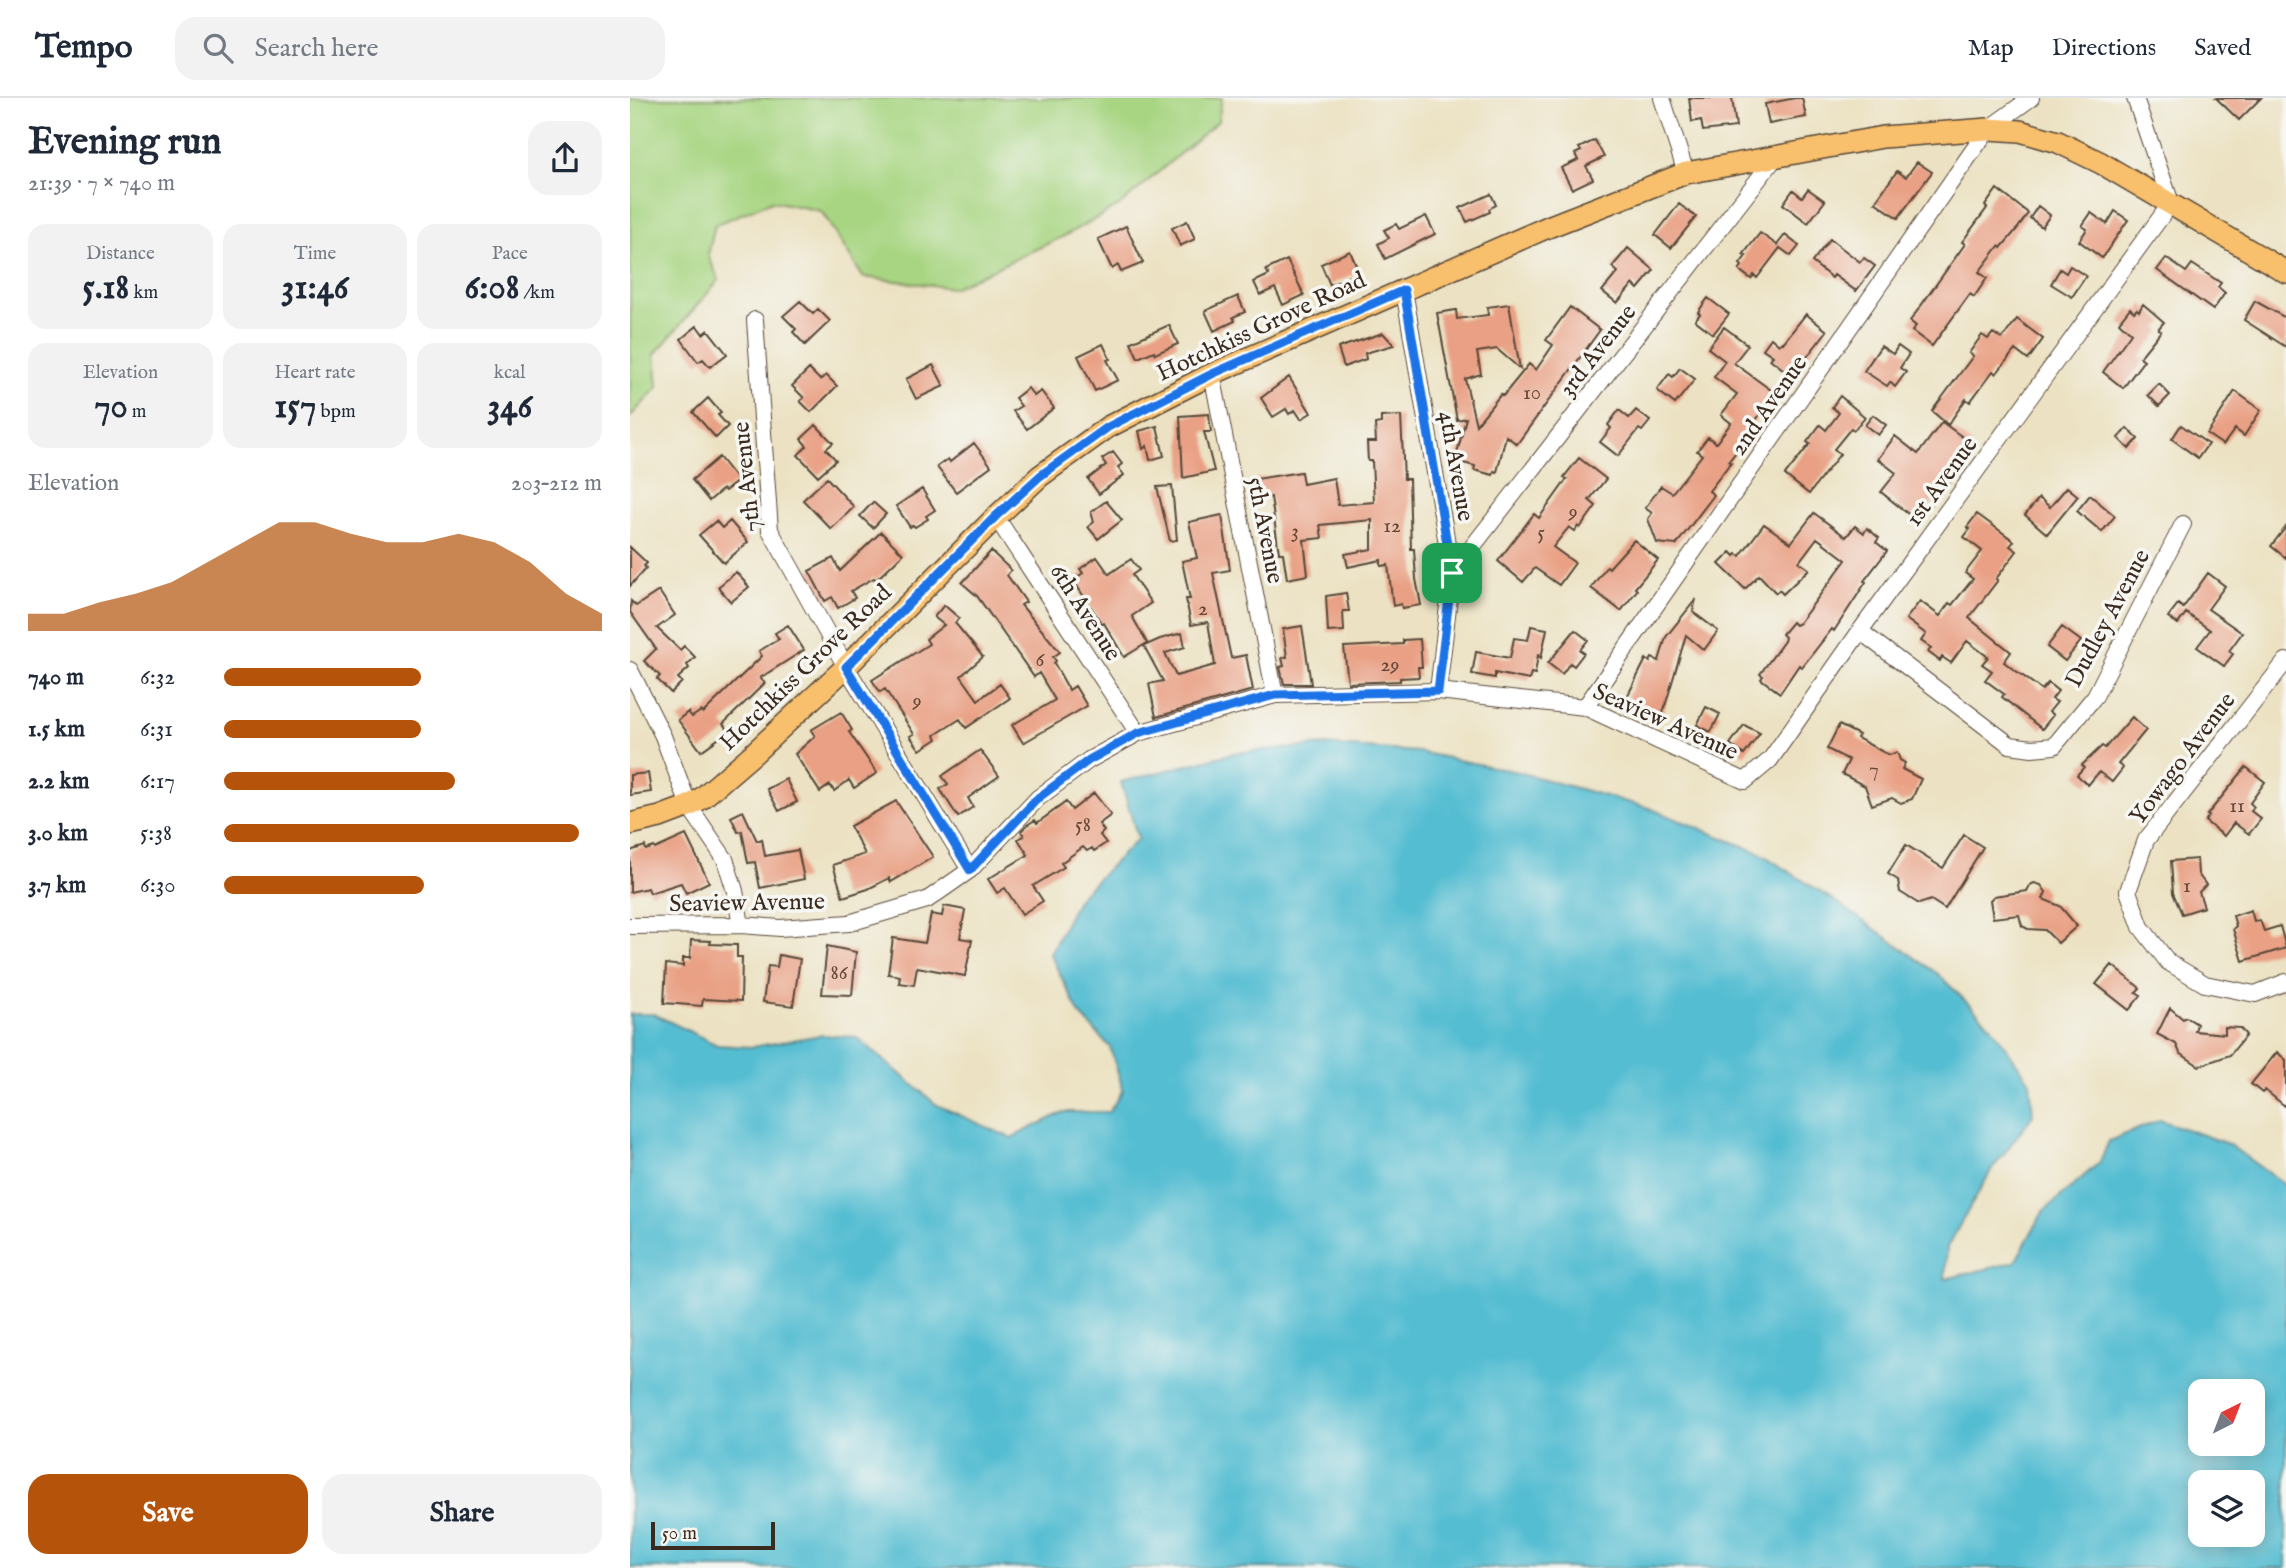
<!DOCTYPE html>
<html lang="en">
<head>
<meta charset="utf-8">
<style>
	:root { --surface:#fff; --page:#f2f2f3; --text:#1f2937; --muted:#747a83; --line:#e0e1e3; --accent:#b45309 }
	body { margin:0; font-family:"IM FELL English",serif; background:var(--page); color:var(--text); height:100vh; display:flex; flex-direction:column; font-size:26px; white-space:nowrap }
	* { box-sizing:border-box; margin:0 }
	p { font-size:23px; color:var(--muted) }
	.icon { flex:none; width:38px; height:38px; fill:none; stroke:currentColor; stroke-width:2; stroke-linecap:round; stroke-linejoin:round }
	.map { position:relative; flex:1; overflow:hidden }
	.side { display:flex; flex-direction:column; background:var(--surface); width:630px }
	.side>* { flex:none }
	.needle { width:46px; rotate:42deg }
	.tools { position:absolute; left:1558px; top:1281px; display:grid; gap:14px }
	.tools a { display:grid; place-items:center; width:77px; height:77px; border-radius:14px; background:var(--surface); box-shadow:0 4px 18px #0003; font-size:35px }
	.scale { position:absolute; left:21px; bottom:18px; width:124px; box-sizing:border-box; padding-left:7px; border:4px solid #3b2a1e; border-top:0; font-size:19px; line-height:24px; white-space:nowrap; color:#3b2a1e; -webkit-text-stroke:5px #f6f6f2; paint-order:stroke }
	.pin { position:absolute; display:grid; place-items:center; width:60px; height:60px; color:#fff; margin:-30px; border-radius:14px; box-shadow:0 4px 10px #0006 }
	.round { display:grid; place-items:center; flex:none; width:74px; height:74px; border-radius:21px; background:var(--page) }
	.summary { display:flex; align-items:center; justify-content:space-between; height:119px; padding:0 28px }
	h1 { font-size:38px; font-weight:800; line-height:52px }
	.figures { display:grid; grid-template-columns:repeat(3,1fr); gap:10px; height:119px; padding:7px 28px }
	.figures div { display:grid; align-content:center; border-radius:18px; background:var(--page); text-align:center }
	.figures b { font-size:35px; font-weight:800 }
	.figures small { font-size:19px; font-weight:400 }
	.figures p { font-size:19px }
	.chart { height:196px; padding:14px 28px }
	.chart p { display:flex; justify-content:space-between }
	.chart svg { width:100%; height:126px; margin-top:7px; fill:var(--accent); opacity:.7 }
	.primary-button { display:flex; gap:14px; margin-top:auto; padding:14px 28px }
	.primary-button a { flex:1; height:80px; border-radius:21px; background:var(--accent); color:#fff; font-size:28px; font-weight:800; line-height:80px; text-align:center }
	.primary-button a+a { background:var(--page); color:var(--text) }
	ul { padding:0 28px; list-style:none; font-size:23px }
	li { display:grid; grid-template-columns:112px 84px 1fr; align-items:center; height:52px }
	li i { height:18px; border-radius:9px; background:var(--accent) }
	header { display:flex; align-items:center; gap:42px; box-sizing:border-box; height:98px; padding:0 35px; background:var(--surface); border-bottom:2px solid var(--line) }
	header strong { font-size:33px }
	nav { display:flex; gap:38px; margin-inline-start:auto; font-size:24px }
	.search { width:490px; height:63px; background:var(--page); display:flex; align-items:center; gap:18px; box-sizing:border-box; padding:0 24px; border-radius:21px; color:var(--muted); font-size:26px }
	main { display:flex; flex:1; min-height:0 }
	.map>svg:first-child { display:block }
	.green { fill:#a8d582; stroke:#728050; stroke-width:2 }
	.water { fill:#55bdd2; stroke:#487478; stroke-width:2; fill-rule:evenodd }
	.building { fill:#e9a084 }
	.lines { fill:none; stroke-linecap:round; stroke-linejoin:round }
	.minor-casing { stroke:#564637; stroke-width:18 }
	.major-casing { stroke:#564637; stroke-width:24 }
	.minor { stroke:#fff; stroke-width:16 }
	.major { stroke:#f8bf6c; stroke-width:21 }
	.route-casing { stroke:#fff; stroke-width:14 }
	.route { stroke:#1a73e8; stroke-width:9 }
	.labels { text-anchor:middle; stroke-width:7; stroke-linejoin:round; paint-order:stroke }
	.number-label { font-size:21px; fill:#664838 }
	.street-label { font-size:24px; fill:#3b2a1e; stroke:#f6f6f2 }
</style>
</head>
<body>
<header>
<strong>Tempo</strong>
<div class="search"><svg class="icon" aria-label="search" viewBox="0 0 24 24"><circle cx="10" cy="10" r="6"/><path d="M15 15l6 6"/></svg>Search here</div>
<nav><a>Map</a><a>Directions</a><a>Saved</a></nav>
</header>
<main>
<section class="side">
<div class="summary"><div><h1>Evening run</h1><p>21:39 · 7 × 740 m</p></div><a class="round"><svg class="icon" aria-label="share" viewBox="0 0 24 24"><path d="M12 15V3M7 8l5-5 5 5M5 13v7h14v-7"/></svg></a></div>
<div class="figures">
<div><p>Distance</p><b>5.18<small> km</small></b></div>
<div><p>Time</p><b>31:46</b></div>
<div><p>Pace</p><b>6:08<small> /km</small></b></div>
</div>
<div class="figures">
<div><p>Elevation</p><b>70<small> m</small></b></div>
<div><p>Heart rate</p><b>157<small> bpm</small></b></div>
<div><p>kcal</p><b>346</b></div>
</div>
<div class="chart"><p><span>Elevation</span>203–212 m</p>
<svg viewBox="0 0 160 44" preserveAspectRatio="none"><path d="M0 44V38L10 38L20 34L30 31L40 27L50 20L60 13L70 6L80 6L90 10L100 13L110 13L120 10L130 13L140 20L150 31L160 38V44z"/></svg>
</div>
<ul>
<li><b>740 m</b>6:32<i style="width:52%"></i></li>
<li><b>1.5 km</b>6:31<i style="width:52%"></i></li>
<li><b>2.2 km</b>6:17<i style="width:61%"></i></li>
<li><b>3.0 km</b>5:38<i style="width:94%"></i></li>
<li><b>3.7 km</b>6:30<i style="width:53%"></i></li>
</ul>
<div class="primary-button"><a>Save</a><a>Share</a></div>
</section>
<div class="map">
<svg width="1656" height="1470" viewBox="0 0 1656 1470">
	<rect width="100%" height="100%" fill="#f6f6f2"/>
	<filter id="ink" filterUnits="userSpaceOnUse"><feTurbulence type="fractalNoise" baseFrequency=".0143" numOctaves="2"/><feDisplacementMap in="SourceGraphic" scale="14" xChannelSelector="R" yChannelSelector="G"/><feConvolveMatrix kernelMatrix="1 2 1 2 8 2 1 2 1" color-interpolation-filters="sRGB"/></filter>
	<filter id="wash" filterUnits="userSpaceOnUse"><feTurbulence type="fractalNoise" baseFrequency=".00686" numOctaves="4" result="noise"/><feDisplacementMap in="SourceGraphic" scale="28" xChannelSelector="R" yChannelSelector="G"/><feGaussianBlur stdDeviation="1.57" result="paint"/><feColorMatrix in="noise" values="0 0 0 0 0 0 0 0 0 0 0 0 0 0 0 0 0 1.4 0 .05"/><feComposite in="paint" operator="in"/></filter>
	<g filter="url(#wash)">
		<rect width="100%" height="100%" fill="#ece2c3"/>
		<path class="green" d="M0,0H592L588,23L489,108L434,138L323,190L233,179L191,113L142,103L85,127L78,157L89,182L25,256L28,289L0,319Z"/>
		<path class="water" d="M695,647L788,654L888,674L1019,710L1130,755L1211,807L1308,876L1361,928L1400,984L1403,1017L1361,1073L1317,1149L1315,1181L1385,1164L1413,1114L1470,1064L1479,1043L1530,1022L1598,1046L1656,1088V1470H0V916H24L87,947L122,949L191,937L226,939L307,1007L381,1040L434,1014H479L493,992L480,949L449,915L420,856L448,800L508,741L491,684L604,655ZM1570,1293H1622V1346H1570ZM1570,1384H1622V1437H1570Z"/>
		<g id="blocks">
			<path class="building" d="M1059,0H1102L1106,29L1073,33L1071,22L1062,24Z
				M1165,0H1172L1176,19L1139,26L1135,6Z
				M1586,0H1631L1609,22Z
				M965,42L974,59L956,68L963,81L942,91L931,70L948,62L945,56L951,53L949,50Z
				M1287,64L1302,74L1268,120L1245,104L1267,73L1276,79Z
				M1178,91L1195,103L1178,125L1153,106L1163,92L1172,99Z
				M1367,91L1398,115L1388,130L1371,150L1369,148L1349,174L1357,180L1344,199L1340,196L1302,248L1282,233L1286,228L1280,223L1335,146L1332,144L1357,110L1355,108Z
				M861,96L866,107L859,111L860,114L837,124L830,110Z
				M1049,106L1066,119L1041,150L1025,137Z
				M1408,108L1420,117L1412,129L1400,120Z
				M1485,113L1498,122L1472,160L1449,143L1457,131L1452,128L1461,115L1477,126Z
				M796,118L805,136L755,161L748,146L759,140L754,132L766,126L769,131Z
				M557,123L565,141L550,148L542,130Z
				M496,128L513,165L491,174L488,167L482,171L468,141Z
				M1130,135L1147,147L1155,137L1169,148L1161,158L1150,150L1127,180L1124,177L1121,181L1109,172L1112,168L1110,166L1116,158L1113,157Z
				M1200,141L1230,164L1234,160L1245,168L1226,193L1204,177L1202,180L1182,164Z
				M998,150L1024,172L1008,191L1003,186L987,205L972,193L988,174L982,169Z
				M720,153L729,174L700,187L691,166Z
				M1536,160L1556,174L1562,166L1591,185L1588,189L1595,195L1583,212L1527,172Z
				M657,162L674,197L653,207L645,190L630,197L624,184L639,177L636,172Z
				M1440,168L1456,178L1442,199L1421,186L1430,171L1436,175Z
				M608,198L615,214L603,219L605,223L584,233L575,213Z
				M1078,200L1099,216L1083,236L1065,222L1070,216L1068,214Z
				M170,203L183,216L188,211L200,223L175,247L163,234L166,231L153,218Z
				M1625,203L1656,220V249L1614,222Z
				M879,206L890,271L867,251L847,254L851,276L835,281L846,327L871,296L873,298L899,266L906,272L923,247L916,242L940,209L970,232L887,346L876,338L867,374L864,373L863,377L844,372L845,368L825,363L836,320L827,322L807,215L826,212L827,221L858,217L857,209Z
				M1513,206L1534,224L1528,231L1531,233L1510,259L1514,262L1493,290L1473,274L1501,235L1489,224L1500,210L1504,214L1507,211L1509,213Z
				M1176,216L1197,233L1162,278L1140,261L1143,258L1133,251L1141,240L1149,247L1152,244L1153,245Z
				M1387,221L1413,241L1398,262L1385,252L1366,276L1363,273L1340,304L1336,301L1318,327L1302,313L1343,258L1339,255L1352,237L1358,241L1363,235L1372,241Z
				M539,227L548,246L525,256L524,253L508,260L501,244Z
				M67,228L73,236L78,232L97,256L80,269L73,261L68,264L51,241Z
				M1094,229L1118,247L1104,265L1145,295L1124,325L1127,327L1099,363L1101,364L1079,393L1084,397L1046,447L1027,445L1018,421L1022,415L1015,410L1031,388L1042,395L1072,357L1067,353L1078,339L1086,345L1101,325L1091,317L1107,296L1084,279L1095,263L1078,250Z
				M753,235L764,247L735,255L736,261L714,269L708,250Z
				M473,246L480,261L477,262L488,282L465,293L448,258Z
				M1251,248L1263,256L1268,248L1279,256L1270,270L1276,274L1265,289L1260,284L1257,288L1234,273Z
				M303,267L314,288L286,301L276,281Z
				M1050,270L1065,281L1045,306L1027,292L1039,276L1043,279Z
				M179,271L190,282L196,277L207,288L181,314L170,303L174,300L162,288Z
				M659,279L681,315L671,321L665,312L659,316L656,311L643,319L631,300Z
				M1529,286L1540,297L1529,308L1518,297Z
				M398,290L404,298L411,293L424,310L397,331L383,313L391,308L385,300Z
				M1605,293L1631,312L1614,338L1605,331L1593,347L1577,336Z
				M1210,298L1235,319L1224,332L1221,330L1204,351L1210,356L1179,396L1155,377L1180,346L1177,344L1190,327L1196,332L1209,315L1202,309Z
				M78,300L91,315L88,317L98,328L86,340L63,314Z
				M989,312L999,320L1006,312L1020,323L1012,333L1009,331L988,358L970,344L981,330L978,327Z
				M579,316L581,334H574L584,373L553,380L550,318Z
				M1243,317L1256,327L1248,337L1235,327Z
				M771,318L774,381H779L781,451H784L786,481L791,507L772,510L771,506L763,508L758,467L751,468V462L718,469L715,456L742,451V422L690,427L692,440L674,442L678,477L657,481L653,455H649L641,399L629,400L626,381L671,374L673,386L704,380L708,407L744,404L742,363H738L737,344H746L745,326L751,325V319Z
				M1312,324L1342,346L1316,381L1320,384L1287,423L1251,394L1266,375L1248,361L1265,338L1288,356Z
				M186,327L203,345L196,351L206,362L188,378L168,357L177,348L171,341Z
				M1551,327L1578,346L1568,360L1542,341Z
				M527,328L534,358L520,362L517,348L513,351L509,333Z
				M1497,330L1508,341L1499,351L1488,340Z
				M344,345L361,368L326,394L307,369L318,361L320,364Z
				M483,354L492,366L488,369L494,377L469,396L458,381L476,367L472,361Z
				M89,359L108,383L95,393L93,391L79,403L62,382Z
				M949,360L976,381L959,402L966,408L950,430L948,428L945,433L939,429L923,449L945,465L929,487L905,470L893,484L868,463L904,416L909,420L937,381L934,379Z
				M197,380L224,409L201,431L173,402Z
				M542,388L547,442L540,443L527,389Z
				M1437,389L1448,398L1417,436L1395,417L1409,400L1420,409Z
				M292,391L305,412L296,418L298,421L285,429L283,427L280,429L266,408Z
				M1460,397L1485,418L1472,434L1447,413Z
				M476,403L492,422L468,441L458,429L464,424L461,414Z
				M243,404L256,416L243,430L230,418Z
				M1184,415L1216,439L1225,428L1234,435L1237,430L1249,440L1246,444L1257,453L1234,483L1236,484L1204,533L1202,531L1172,569L1169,567L1150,595L1131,581L1133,578L1130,576L1154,543L1155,539L1152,536L1162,524L1165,527L1169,525L1216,462L1187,440L1169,464L1179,471L1153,496L1149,492L1146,495L1129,477L1115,491L1089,466L1101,454L1105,458L1107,456L1110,458L1134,426L1161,445Z
				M1347,416L1384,443L1380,448L1387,453L1366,481L1368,482L1339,520L1381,554L1374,564L1412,592L1418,585L1428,593L1422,601L1427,604L1419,614L1423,617L1412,631L1372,599L1374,596L1355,582L1362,573L1352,566L1358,559L1337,543L1321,565L1312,559L1310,563L1298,554L1301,550L1291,543L1296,536L1276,521L1290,503L1310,518L1319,505L1322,507L1343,481L1335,475L1352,453L1334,439L1340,431L1337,429Z
				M592,417L600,472L583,475L601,560L616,557L623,592L526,619L519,586L533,583L514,548L530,541L552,535L555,549L535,555L546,578L585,567L578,524L561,527L556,501H560L552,463L567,460L559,424Z
				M86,423L92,430L100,423L118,444L94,465L69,437Z
				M1656,429V460L1641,448Z
				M251,434L273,456L246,482L244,480L221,493L225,500L208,510L202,499L195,503L179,473L203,460L210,473Z
				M1004,442L1028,462L1005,490L1007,492L991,513L961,490L977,468L979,470Z
				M0,449L17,465L14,468L16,470L0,488Z
				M361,453L381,472L377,477L396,504L391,507L430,554L423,559L426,563L424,565L439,592L445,588L457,608L393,645L382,627L425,602L409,575L404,579L347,498L332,485Z
				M467,459L479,476L501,461L509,472L502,477L521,505L502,518L517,545L494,559L474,525L472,526L443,482L453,475L450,471Z
				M106,474L119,489L101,504L88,489Z
				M1578,475L1595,488L1578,511L1612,535L1599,553L1603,556L1594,568L1567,549L1580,532L1556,515L1548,526L1538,519L1548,506L1553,510Z
				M29,493L45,517L27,530L50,552L54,548L65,559L57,567L59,570L48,580L52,584L41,595L27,581L30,578L14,563L26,551L0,514L1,503L6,508Z
				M716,495L719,513H713L714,533L698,534L696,498Z
				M1066,501L1063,514L1088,533L1074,552L1056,537L1031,622L997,599L1016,561L1020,564L1022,560L1029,563L1036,539Z
				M314,507L329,520L325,525L353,559L331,578L348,602L370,586L380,600L336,630L330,621L305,637L307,641L290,652L280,638L284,636L255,591L250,594L242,582L299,546L296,541L314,527L304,519Z
				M158,527L174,552L130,580L135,585L93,626L99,633L71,653L48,622L58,614L62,619L71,613L73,615L132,558L129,553L149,541L145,535Z
				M672,528L681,586H654L650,569L654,568L652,560L657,559L653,531Z
				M901,528L917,531L911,560L908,557L905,576L901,575L899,582L865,575V580L842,576L846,554L880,560L884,540L898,542Z
				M1432,529L1451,543L1435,563L1417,549Z
				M945,532L958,542L950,552L954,555L944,568L940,565L932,576L918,565Z
				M790,541L792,569H788L789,579L770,580V583L718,585L714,549L773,546V542Z
				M1076,609L1090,616L1081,634L1067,627Z
				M211,614L222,632L219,634L247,675L224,690L219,682L204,693L200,687L190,694L165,656L185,638L181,632Z
				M1502,619L1516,632L1488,666L1493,670L1482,684L1469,674L1458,687L1447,677L1454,669L1452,667L1472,648L1475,650Z
				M1114,627L1130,635L1114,657L1100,646Z
				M1209,627L1229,637L1227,640L1253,654L1260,657L1267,654L1270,662L1275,665L1272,671L1291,681L1282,701L1271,705L1262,700L1242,707L1235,688L1212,676L1219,662L1197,651Z
				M350,652L369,678L338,700L343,709L328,719L310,691L318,686L312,678Z
				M1616,669L1635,684L1620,705L1624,709L1621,713L1631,721L1619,736L1604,725L1594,738L1575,723L1579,718L1577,717Z
				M18,675L21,694L0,697V677Z
				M156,681L167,704L149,713L137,691Z
				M464,695L481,717L469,726L474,733L470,737L476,745L464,753L462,750L457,753L453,749L431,765L434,769L403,788L413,803L392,816L375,790L367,795L358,781L398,757L388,741L394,738L391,733L397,727L405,722L407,725L436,704L442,712Z
				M266,703L303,759L261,784L259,780L238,791L213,799L203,767L235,756L220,728Z
				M113,713L127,743L132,741L135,758L168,752L174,781L130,790L125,764L118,765L112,733L108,734L101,719Z
				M56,737L79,784L56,795L51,785L20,795L18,790L0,794V753L15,748L16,752L24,749L25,751Z
				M1334,737L1353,749L1315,811L1301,802L1289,806L1270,794L1268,782L1258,776L1276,747L1313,770Z
				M1567,761L1568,776L1576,787L1569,794L1574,809L1552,816L1543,795L1541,763Z
				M1404,785L1411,787L1416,794L1413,801L1430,808L1447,828L1428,845L1415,832L1398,831L1392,828L1389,817L1363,820L1360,802L1364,798L1397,793L1400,787Z
				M314,808L335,812L330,840L342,842L335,878L287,869L284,887L269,885L270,878L258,876L263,840L295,845L301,816L312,818Z
				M1621,812L1624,823L1630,822L1634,833L1650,828L1656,850L1613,863L1603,831L1606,828L1603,818Z
				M61,842L81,843L80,846L107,847V859H112L111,903L73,901L72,908L34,905L36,866L53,868V860H60Z
				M197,848L226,854L222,897L192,896Z
				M149,857L170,861L163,908L133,904L138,868L147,869Z
				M1482,867L1510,890L1506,894L1511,897L1499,912L1466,886Z
				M1540,910L1553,921L1556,919L1567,926L1565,933L1595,936V929L1610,930L1616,937L1600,957L1569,968L1550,955L1546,946L1527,936Z
				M1647,954L1656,962V1009L1635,992L1632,995L1621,986Z"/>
		</g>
	</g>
	<g filter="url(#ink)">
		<use href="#blocks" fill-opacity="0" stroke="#564637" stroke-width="2"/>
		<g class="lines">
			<defs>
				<path id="minor" d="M1032,0L1056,75
					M774,192L822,475L808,593
					M125,222L140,432L216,569L340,772
					M582,276L645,597
					M366,419L508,635
					M822,475L1148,56
					M1230,533L1380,647L1402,650L1424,648L1465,598L1553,426
					M1656,563L1516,742L1498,793L1511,829L1538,864L1575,886L1625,896L1656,884
					M0,572L33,638L59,708L95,761L105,793L111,827
					M955,609L1358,31L1401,0
					M0,828L111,827L150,830L219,825L297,802L340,772L408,700L459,662L508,635L645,597L808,593L955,609L1115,683L1140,662L1230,533L1541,105L1505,0"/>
				<path id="major" d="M0,726L30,719L59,708L72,700L123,656L216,569L366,419L410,378L478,329L582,276L918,129L1056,75L1253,39L1358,31L1390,33L1428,44L1471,65L1656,174"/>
			</defs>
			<use href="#minor" class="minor-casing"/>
			<use href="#major" class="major-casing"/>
			<use href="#minor" class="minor"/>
			<use href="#major" class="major"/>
		</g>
	</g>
	<g class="lines" filter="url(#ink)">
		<defs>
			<path id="route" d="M774,192L822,475L808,593L645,597L508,635L459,662L408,700L340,772L216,569L366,418L410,378L478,329L582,276Z"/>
		</defs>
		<use href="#route" class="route-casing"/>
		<use href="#route" class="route"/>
	</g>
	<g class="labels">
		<g class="number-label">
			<text x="902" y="301">10</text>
			<text x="943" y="420">9</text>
			<text x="762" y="434">12</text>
			<text x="665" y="439">3</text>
			<text x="911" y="441">5</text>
			<text x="573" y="517">2</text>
			<text x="410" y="568">6</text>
			<text x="760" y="573">29</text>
			<text x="287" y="609">9</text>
			<text x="1244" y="678">7</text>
			<text x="1607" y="714">11</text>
			<text x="453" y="733">58</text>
			<text x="1557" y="794">1</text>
			<text x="209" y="881">86</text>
		</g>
		<g class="street-label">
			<text transform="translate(631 228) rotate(-25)" y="8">Hotchkiss Grove Road</text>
			<text transform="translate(967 252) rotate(-52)" y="8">3rd Avenue</text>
			<text transform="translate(1138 307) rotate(-55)" y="8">2nd Avenue</text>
			<text transform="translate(827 368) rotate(80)" y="8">4th Avenue</text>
			<text transform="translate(116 379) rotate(-96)" y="8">7th Avenue</text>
			<text transform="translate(1311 383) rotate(-54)" y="8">1st Avenue</text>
			<text transform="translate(636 432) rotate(79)" y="8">5th Avenue</text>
			<text transform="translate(456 514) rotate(57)" y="8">6th Avenue</text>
			<text transform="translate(1477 520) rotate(-62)" y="8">Dudley Avenue</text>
			<text transform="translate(175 569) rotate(-44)" y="8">Hotchkiss Grove Road</text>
			<text transform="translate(1036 623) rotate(24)" y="8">Seaview Avenue</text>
			<text transform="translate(1552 660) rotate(-53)" y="8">Yowago Avenue</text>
			<text transform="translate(117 804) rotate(-1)" y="8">Seaview Avenue</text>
		</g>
	</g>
</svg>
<div class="tools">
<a><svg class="needle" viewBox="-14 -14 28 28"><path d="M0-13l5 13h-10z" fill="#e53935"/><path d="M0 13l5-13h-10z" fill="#747a83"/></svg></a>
<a><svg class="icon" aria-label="layers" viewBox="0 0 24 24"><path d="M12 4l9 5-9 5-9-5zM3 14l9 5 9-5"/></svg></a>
</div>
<div class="scale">50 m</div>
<div class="pin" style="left:822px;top:475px;background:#1e9e55"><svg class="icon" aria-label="arrive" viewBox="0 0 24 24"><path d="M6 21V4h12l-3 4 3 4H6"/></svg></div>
</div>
</main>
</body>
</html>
